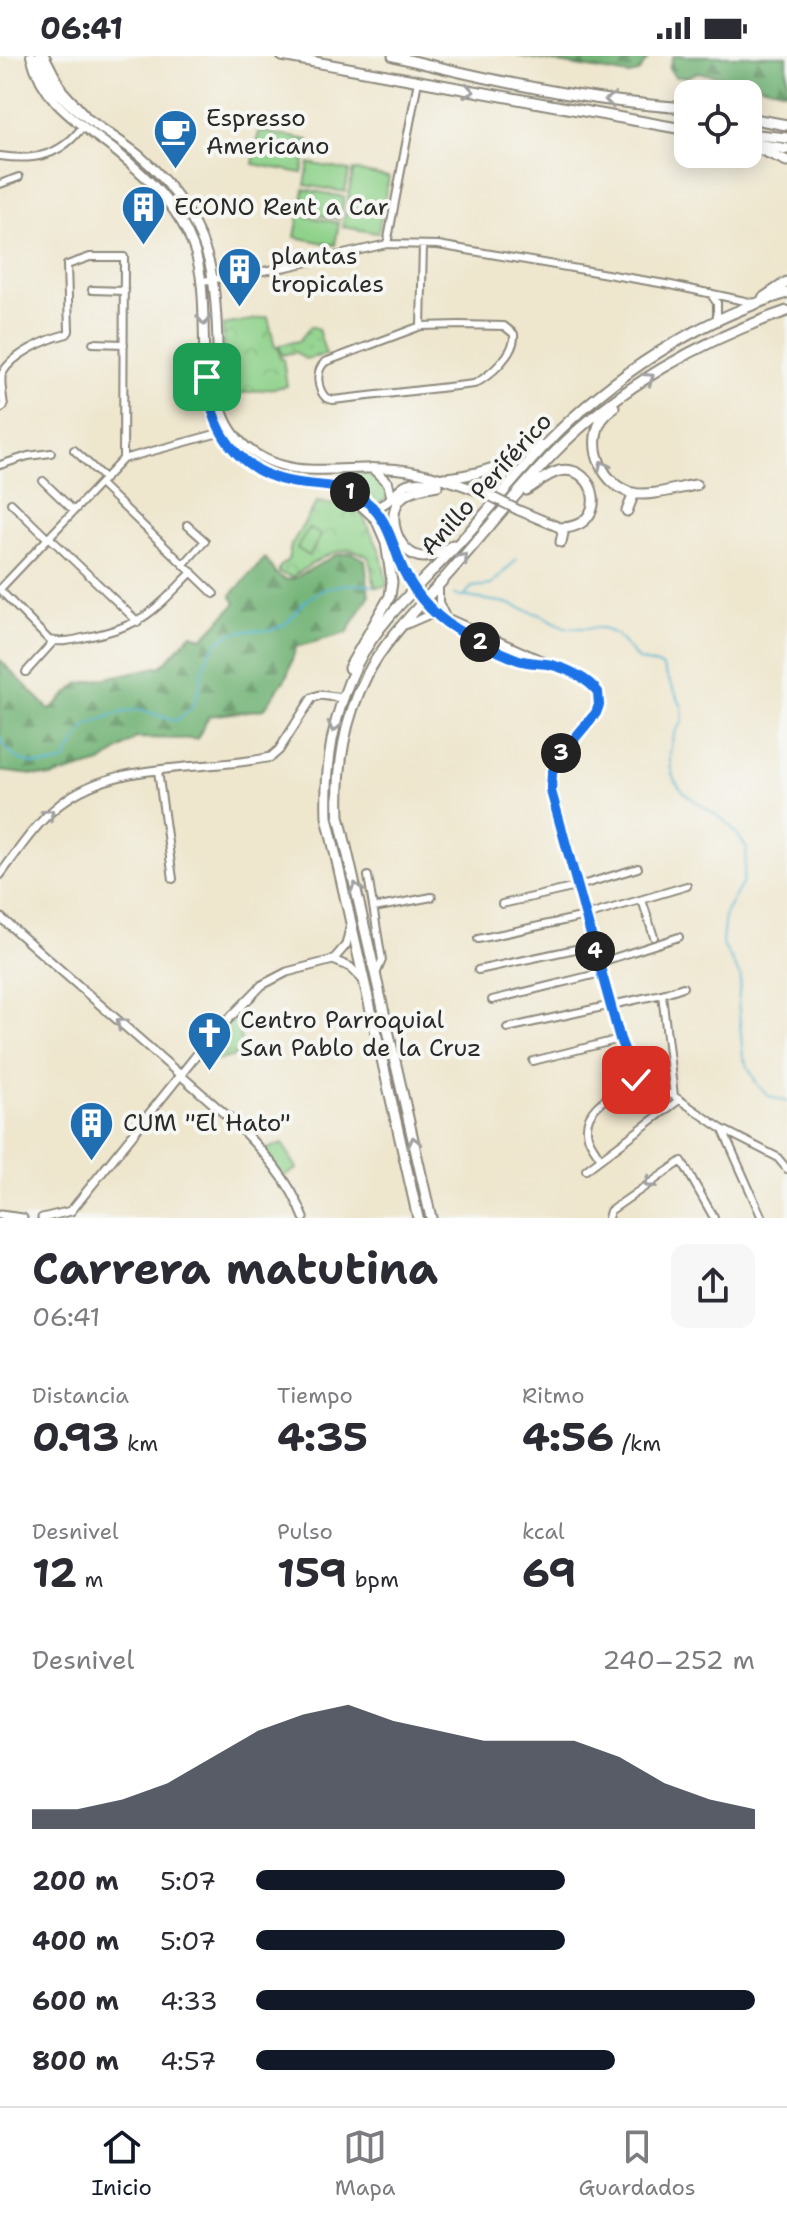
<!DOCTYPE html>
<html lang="es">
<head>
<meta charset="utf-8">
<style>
	:root { --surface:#fff; --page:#f7f7f7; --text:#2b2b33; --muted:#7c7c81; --line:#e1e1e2; --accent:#111827 }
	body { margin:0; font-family:"Shantell Sans",sans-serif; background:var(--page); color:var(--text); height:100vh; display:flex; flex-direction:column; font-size:30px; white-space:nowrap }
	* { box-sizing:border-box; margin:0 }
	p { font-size:26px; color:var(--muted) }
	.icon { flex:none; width:44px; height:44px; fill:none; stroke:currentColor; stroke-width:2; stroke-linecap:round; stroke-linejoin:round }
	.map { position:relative; height:1162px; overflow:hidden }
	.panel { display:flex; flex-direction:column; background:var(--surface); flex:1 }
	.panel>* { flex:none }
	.controls { position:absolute; left:674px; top:24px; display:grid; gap:16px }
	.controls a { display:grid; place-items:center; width:88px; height:88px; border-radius:16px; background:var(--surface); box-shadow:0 4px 20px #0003; font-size:40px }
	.pin { position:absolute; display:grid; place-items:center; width:68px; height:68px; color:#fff; margin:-34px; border-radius:16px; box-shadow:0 4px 12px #0006 }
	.km { position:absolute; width:40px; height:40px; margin:-20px; border-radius:50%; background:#222; color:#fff; font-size:22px; line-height:40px; text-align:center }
	.round { display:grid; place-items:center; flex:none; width:84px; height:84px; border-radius:16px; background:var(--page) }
	.headline { display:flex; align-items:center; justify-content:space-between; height:136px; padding:0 32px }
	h1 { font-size:44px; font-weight:700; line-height:60px }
	.stats { display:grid; grid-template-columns:repeat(3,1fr); gap:12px; height:136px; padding:8px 32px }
	.stats div { display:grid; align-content:center }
	.stats b { font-size:40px; font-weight:700 }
	.stats small { font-size:22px; font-weight:400 }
	.stats p { font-size:22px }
	.chart { height:224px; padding:16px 32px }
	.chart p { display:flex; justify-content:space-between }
	.chart svg { width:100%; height:144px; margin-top:8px; fill:var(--accent); opacity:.7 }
	ul { padding:0 32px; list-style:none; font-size:26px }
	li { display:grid; grid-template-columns:128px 96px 1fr; align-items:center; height:60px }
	li i { height:20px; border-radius:10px; background:var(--accent) }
	.status { display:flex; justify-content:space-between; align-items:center; height:56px; padding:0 40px; background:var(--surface); direction:ltr }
	.status svg { height:22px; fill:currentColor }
	.dock { display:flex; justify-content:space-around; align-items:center; height:112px; border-top:2px solid var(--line); background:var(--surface); font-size:22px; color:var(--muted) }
	.dock a { display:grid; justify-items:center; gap:4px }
	.dock .selected { color:var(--accent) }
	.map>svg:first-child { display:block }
	.grass { fill:url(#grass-dots); stroke:#5d7e5b; stroke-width:2 }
	.forest { fill:url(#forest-firs); stroke:#4f7051; stroke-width:2 }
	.park { fill:url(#park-crowns); stroke:#5d7e5b; stroke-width:2 }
	.pitch { fill:#8fd28b; stroke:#5d7e5b; stroke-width:2 }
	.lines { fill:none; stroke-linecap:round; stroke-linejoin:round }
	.stream { stroke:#51b2d0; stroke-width:2 }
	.minor-casing { stroke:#8c887c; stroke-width:10 }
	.tertiary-casing { stroke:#8c887c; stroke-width:11 }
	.secondary-casing { stroke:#8c887c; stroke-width:12 }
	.primary-casing { stroke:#8c887c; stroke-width:13 }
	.trunk-casing { stroke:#8c887c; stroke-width:13 }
	.minor { stroke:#fff; stroke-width:6 }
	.tertiary { stroke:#fff; stroke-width:7 }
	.secondary { stroke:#fff; stroke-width:8 }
	.primary { stroke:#fff; stroke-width:9 }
	.trunk { stroke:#fff; stroke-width:9 }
	.secondary-bridge-casing { stroke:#8c887c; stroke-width:12; stroke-linecap:butt }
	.secondary-bridge { stroke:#fff; stroke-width:8 }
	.oneway { stroke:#a0a0a0 }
	.route-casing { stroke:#fff; stroke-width:16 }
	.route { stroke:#1a73e8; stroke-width:10 }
	.labels { text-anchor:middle; stroke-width:8; stroke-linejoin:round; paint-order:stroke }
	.poi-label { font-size:24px; fill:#2b2b2b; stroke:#f6f6f2; text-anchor:start }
	.street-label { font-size:24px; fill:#2b2b2b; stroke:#f6f6f2 }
</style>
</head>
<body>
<div class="status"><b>06:41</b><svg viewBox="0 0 49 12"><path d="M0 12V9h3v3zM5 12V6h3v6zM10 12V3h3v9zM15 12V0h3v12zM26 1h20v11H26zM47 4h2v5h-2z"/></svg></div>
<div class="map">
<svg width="787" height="1162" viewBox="0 0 787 1162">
	<defs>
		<pattern id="grass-dots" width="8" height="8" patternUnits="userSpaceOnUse" patternTransform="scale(2)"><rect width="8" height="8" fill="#8fd28b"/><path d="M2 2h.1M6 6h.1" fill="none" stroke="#7cb478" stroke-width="1.8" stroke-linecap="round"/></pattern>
		<pattern id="forest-firs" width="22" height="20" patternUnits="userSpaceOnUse" patternTransform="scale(2)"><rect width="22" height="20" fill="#73b477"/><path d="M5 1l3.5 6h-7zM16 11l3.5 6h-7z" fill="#5f9362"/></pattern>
		<pattern id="park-crowns" width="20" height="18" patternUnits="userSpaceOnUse" patternTransform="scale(2)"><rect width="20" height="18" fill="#8fd28b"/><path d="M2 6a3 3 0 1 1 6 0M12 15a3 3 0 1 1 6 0" fill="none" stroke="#7cb478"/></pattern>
	</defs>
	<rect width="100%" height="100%" fill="#f6f6f2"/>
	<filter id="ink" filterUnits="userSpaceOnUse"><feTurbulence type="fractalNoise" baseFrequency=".0125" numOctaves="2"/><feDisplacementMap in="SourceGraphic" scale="16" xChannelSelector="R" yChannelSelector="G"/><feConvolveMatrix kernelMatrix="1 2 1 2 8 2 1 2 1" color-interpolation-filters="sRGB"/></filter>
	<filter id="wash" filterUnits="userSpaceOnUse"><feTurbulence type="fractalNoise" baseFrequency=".006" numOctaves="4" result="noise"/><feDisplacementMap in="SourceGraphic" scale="32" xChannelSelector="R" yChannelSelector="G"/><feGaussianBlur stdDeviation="1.8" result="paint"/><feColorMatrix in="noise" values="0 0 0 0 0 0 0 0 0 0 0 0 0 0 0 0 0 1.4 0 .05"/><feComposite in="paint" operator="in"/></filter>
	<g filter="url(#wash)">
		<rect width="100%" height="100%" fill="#eee6cd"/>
		<path class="grass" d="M311,270L318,273L326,299L305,303L295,296L282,299L279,289L299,285Z"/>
		<path class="forest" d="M518,0H650L638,17L629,19Z
			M673,0H787V35L698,16L687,21H675L669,12Z
			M352,497L365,504L369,540L347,577L296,591L287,620L264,653L209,660L197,683L136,682L101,707L51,721L0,715V604L50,654L78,628L162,610L192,578L203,582L236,547L231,539L265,502L276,518L286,524L295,522L336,499Z"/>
		<path class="park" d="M268,261L275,291H278L280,302L283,303L287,330L231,339L229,324L224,317L223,269Z
			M373,415L385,427L389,435L387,443L374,450L363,440L343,431V417Z
			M317,446L338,449L362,458L380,495L388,530L375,531L369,502C344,481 314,507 292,521L279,517V512L288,504L291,489Z
			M235,958L244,997L218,1005L202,992Z"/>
		<path class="pitch" d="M259,75L309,84L302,117L253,108Z
			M309,107L349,115L345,136L305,129Z
			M353,114L389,121L378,177L343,171Z
			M304,133L344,141L340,163L300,156Z
			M299,159L339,167L335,189L295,181Z
			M309,472L321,479L309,500L297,492Z
			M282,1087L297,1113L283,1121L263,1095Z"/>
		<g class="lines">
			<path class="stream" d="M454,539L506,547L541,559L566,572H602L617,579L638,604L662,610L682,651L683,665C674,676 671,684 670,699C668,739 702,746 727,767C735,774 741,784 747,792L743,826L725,858L722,887L741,922L738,945L743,1001L757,1028L769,1040L787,1046
				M465,539L472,531L491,529L517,503
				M0,680C9,707 39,714 64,705L85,671L112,659L139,653L175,665C210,646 192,618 213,592C235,564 259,582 282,570C292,565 296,554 304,547C323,528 348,526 373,530"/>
		</g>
	</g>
	<g filter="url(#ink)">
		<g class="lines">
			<defs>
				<path id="minor" d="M0,100C35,105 61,100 83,70
					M0,128L19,121
					M387,188L418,25
					M203,225L287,211L387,188L438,189L671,229L754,247
					M92,234L125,235
					M710,237L717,247V265
					M459,269L504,270L514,278C516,297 490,320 474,328L333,344L326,342C317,333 315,315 325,306L421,270Z
					M421,270L423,189
					M93,287L124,288
					M0,353L4,350C3,341 0,326 2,318C12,298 47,283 67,278L69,275L67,209L90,201H124L123,403
					M74,394L105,423
					M0,409L28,400L51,397
					M43,425L74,455
					M100,428L214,538
					M11,447L48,483
					M49,481L138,566
					M184,508L205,485L187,469
					M439,531V546L446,561
					M0,533L123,403L230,374
					M0,534L49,584C61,587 74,584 87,581C144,569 152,557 192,516
					M406,569L429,559L446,561L580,621L598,636L599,649L596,657L559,701L551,726L624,997L636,1024L674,1040L722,1073L777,1101L787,1113
					M26,616L53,586
					M158,715L173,823
					M368,820L382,904L376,918
					M642,844L654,881
					M502,848L572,832L638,812
					M374,852L432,841
					M478,883L586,860L687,830
					M598,907L679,881
					M478,914L594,889
					M662,938L674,1040
					M492,944L601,917
					M507,972L662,938L683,931
					M533,1005L620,983
					M723,1074L762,1162
					M601,1103C597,1096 590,1088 588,1080C580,1051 617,1036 636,1024
					M586,1114L679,1044
					M608,1162L610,1155L682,1105L714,1162"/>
				<path id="tertiary" d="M0,819C18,795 35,768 59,749C114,703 205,716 271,701L279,694L312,642L320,639L343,642
					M0,861L234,1066C262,1094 290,1124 304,1162
					M333,904L346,889L350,872
					M0,1159L23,1162
					M42,1162L71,1155L211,981L262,929L287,916L333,904L350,911L362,923"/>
				<path id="secondary" d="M31,0C44,50 81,67 118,97C149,122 179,152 193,190C217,252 185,346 235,395C298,456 370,395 399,504
					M38,0C51,49 105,71 141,101C177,131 207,180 213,226C219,265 217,305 219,343C223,363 231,378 246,391C291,428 344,408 396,413C428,416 457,427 486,438
					M372,412L388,427L391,439
					M374,452C403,444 391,419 435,428
					M518,454L561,472
					M516,603L551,609"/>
				<path id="primary" d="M44,0L62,35L84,59
					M282,0L688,74
					M393,0C489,24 589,46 688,52
					M748,62L787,69
					M748,78L787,82
					M751,87L787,93"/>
				<path id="trunk" d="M748,88L787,105
					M763,242L787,226
					M614,351C610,355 604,360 601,365C586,392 604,430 632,437C651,441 677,432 696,429
					M443,422C479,420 509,409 540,389
					M438,429C426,431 412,433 402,441C384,458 398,500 423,501C434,501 444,495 453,489
					M345,434L376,463L386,486L392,526L390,540L349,612
					M526,434C536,428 547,418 559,415C597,407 611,471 561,472L563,477L561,486
					M627,455L634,437
					M418,1162L327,761C325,707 333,658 357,608C380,562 424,525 459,487C489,455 516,419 547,387C613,319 696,265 787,237
					M431,1162L339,760C337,709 344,664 367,619C384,584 425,545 451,515C486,475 519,433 555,396C618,331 702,284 787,255"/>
			</defs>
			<use href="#minor" class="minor-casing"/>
			<use href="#tertiary" class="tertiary-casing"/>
			<use href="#secondary" class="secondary-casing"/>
			<use href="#primary" class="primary-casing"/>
			<use href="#trunk" class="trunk-casing"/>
			<use href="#minor" class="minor"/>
			<use href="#tertiary" class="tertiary"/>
			<use href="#secondary" class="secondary"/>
			<use href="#primary" class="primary"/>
			<use href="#trunk" class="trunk"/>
			<defs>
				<path id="secondary-bridge" d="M486,438L518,454
					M399,504C427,564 460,575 516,603"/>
			</defs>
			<use href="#secondary-bridge" class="secondary-bridge-casing"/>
			<use href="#secondary-bridge" class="secondary-bridge"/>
		</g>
		<defs><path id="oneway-chevron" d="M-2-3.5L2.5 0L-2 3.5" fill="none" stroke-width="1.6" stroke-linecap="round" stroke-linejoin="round" transform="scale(2)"/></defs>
		<g class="oneway">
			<use href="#oneway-chevron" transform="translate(469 35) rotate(10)"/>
			<use href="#oneway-chevron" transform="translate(610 44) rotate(-172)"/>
			<use href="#oneway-chevron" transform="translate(204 264) rotate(87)"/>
			<use href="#oneway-chevron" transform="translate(649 322) rotate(-33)"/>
			<use href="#oneway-chevron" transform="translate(603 410) rotate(-115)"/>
			<use href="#oneway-chevron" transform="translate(463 502) rotate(-49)"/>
			<use href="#oneway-chevron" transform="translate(334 671) rotate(104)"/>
			<use href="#oneway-chevron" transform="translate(49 758) rotate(-44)"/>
			<use href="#oneway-chevron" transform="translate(356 832) rotate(-103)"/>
			<use href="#oneway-chevron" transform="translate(121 967) rotate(-139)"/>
			<use href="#oneway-chevron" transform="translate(414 1086) rotate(-103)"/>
			<use href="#oneway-chevron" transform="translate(649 1127) rotate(144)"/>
		</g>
	</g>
	<g class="lines" filter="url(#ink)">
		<defs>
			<path id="route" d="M207,321C210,374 237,415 292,426C313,430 338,428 357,439C383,454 390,478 399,504C409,531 431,558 456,573C474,584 496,595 516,603C528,608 540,606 552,609C568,613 588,623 598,636L599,649L596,657L559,701L552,717L551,735L620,983L636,1024"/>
		</defs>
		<use href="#route" class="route-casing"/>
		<use href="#route" class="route"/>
	</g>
	<defs>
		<symbol id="cafe-pin" viewBox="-11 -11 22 30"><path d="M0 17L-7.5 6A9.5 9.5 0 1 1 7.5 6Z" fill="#1f6fb2" stroke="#f6f6f2"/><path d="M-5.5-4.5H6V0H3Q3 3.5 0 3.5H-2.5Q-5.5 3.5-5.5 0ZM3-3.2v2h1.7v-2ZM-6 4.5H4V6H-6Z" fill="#fff"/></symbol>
		<symbol id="building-pin" viewBox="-11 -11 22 30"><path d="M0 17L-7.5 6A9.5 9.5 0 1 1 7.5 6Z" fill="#1f6fb2" stroke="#f6f6f2"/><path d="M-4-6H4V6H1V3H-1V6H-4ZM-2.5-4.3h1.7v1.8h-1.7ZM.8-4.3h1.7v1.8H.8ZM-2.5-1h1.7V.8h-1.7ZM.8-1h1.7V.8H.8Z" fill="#fff"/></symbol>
		<symbol id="church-pin" viewBox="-11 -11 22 30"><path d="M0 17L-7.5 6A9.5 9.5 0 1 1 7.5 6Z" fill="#1f6fb2" stroke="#f6f6f2"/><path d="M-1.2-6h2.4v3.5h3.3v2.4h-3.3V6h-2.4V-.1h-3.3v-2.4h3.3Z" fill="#fff"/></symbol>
	</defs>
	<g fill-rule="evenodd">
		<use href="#cafe-pin" x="150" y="50" width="51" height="69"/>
		<use href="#building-pin" x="118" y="126" width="51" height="69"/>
		<use href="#building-pin" x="214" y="188" width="51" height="69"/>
		<use href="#church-pin" x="184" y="952" width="51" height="69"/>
		<use href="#building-pin" x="66" y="1042" width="51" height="69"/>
	</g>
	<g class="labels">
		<g class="poi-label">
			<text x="206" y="70">Espresso<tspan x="206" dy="28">Americano</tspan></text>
			<text x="174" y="159">ECONO Rent a Car</text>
			<text x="271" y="208">plantas<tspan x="271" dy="28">tropicales</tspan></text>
			<text x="240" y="972">Centro Parroquial<tspan x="240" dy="28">San Pablo de la Cruz</tspan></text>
			<text x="123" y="1075">CUM "El Hato"</text>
		</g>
		<g class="street-label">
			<text transform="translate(486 428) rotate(-48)" y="8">Anillo Periférico</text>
		</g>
	</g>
</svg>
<div class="controls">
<a><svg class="icon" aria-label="locate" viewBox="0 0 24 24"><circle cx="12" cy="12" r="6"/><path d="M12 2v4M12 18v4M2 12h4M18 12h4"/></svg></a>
</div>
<div class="pin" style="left:207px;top:321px;background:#1e9e55"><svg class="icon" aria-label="arrive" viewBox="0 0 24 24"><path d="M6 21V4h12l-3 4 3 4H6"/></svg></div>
<div class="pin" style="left:636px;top:1024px;background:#d93025"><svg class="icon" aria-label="check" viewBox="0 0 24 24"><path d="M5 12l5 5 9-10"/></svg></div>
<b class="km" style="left:350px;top:436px">1</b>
<b class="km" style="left:480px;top:586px">2</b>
<b class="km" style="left:561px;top:697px">3</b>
<b class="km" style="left:595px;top:895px">4</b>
</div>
<section class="panel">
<div class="headline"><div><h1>Carrera matutina</h1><p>06:41</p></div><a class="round"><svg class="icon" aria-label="share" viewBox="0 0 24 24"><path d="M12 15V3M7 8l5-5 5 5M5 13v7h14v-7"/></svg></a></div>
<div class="stats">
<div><p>Distancia</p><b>0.93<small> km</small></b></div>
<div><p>Tiempo</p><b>4:35</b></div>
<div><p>Ritmo</p><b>4:56<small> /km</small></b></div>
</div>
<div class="stats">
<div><p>Desnivel</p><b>12<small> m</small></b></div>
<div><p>Pulso</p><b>159<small> bpm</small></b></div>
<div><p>kcal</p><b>69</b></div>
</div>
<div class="chart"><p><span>Desnivel</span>240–252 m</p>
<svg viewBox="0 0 160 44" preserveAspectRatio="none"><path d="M0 44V38L10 38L20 35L30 30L40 22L50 14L60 9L70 6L80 11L90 14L100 17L110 17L120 17L130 22L140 30L150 35L160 38V44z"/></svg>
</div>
<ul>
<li><b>200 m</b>5:07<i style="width:62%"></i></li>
<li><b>400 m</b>5:07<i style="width:62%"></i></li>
<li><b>600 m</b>4:33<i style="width:100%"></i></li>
<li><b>800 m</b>4:57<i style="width:72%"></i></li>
</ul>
</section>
<nav class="dock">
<a class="selected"><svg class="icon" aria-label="home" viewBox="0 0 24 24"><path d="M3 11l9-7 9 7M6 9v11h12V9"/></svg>Inicio</a>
<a><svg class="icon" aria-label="map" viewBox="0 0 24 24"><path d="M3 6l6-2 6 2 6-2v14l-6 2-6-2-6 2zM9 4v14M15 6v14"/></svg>Mapa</a>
<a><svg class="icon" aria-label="saved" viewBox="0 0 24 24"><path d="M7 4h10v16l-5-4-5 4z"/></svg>Guardados</a>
</nav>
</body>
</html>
